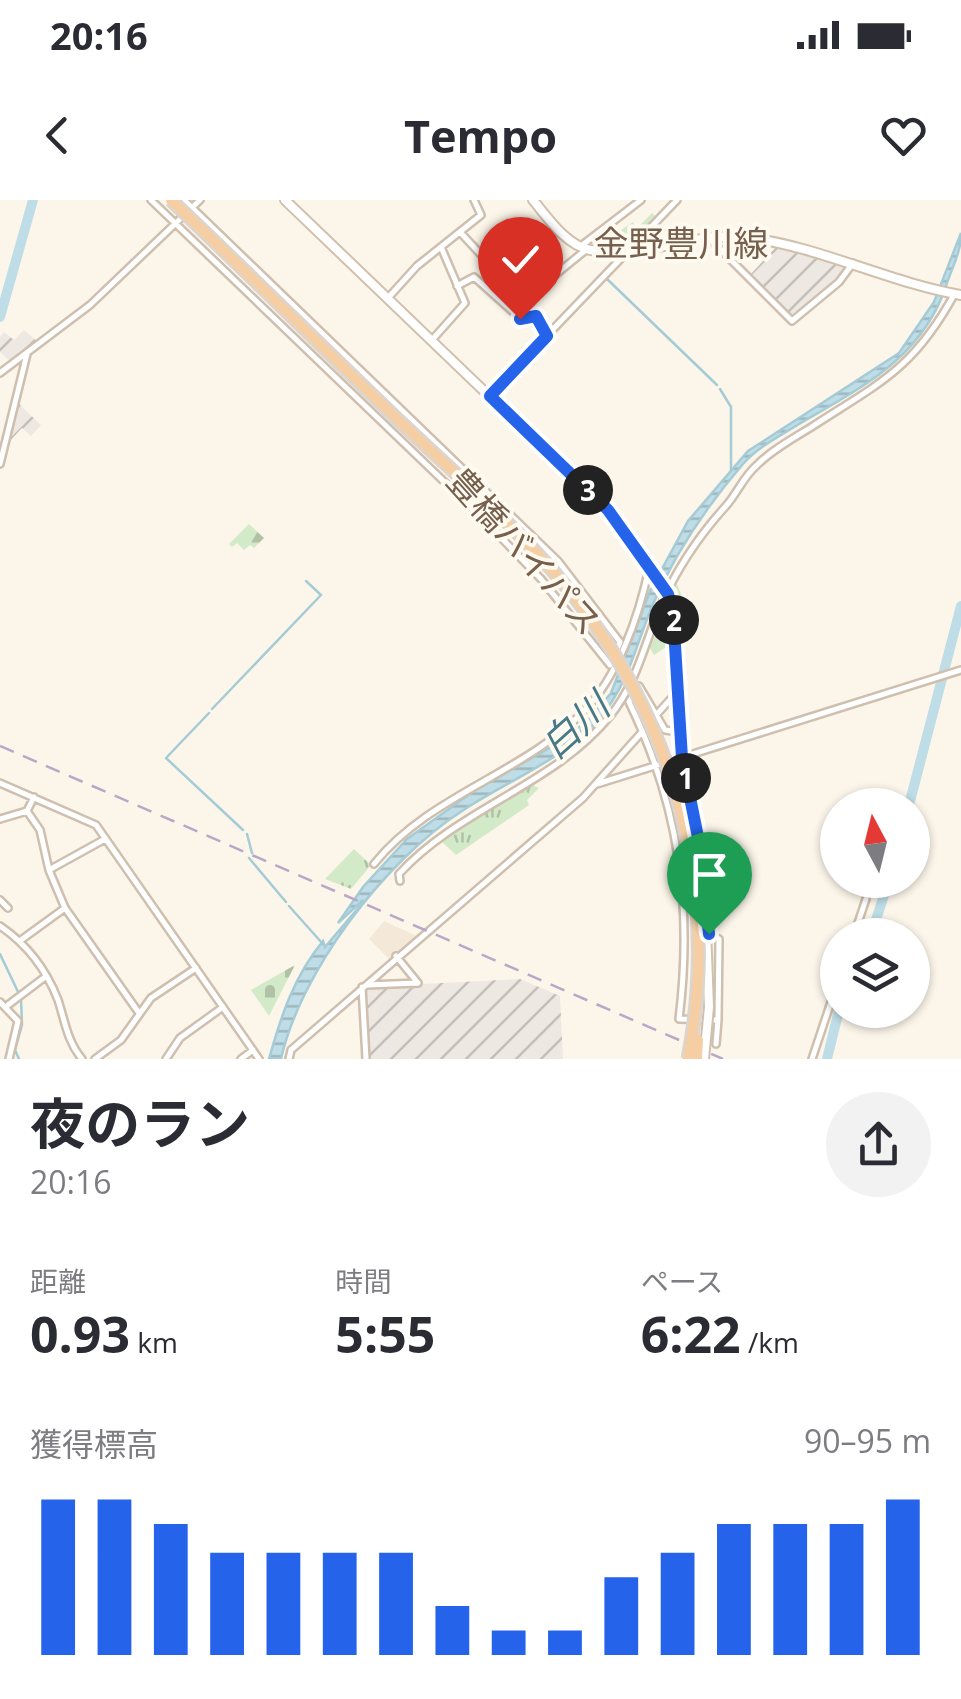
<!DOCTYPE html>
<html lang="ja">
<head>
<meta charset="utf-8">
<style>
	:root { --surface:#fff; --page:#f2f2f3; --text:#2b2b33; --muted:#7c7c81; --accent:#2563eb }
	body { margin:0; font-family:"Open Sans","Noto Sans JP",sans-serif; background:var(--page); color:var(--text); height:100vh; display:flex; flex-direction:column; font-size:38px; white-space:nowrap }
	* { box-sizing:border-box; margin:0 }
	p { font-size:32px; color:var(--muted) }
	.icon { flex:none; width:55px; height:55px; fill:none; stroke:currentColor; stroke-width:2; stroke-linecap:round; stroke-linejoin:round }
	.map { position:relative; height:859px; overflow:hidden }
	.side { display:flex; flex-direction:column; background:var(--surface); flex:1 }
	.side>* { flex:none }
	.needle { width:65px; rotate:353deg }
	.controls { position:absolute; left:820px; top:588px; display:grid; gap:20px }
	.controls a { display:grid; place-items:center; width:110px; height:110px; border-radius:50%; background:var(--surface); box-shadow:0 2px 8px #0004; font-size:50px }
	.pin { position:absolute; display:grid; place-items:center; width:85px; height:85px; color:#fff; margin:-102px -42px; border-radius:50% 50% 50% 0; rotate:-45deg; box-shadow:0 0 10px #0007 }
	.pin .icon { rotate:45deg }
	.km { position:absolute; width:50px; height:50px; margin:-25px; border-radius:50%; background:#222; color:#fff; font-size:28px; line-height:50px; text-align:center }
	.round { display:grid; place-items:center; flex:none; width:105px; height:105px; border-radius:52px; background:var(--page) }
	.overview { display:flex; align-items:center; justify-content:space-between; height:170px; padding:0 30px }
	h1 { font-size:55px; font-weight:700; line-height:75px }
	.metrics { display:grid; grid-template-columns:repeat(3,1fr); gap:15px; height:170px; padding:10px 30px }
	.metrics div { display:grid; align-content:center }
	.metrics b { font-size:50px; font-weight:700 }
	.metrics small { font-size:28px; font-weight:400 }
	.metrics p { font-size:28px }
	.chart { height:280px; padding:20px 30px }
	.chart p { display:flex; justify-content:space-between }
	.chart svg { width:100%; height:180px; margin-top:10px; stroke:var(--accent); stroke-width:6 }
	.status { display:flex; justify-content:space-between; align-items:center; height:70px; padding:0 50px; background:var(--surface); direction:ltr }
	.status svg { height:28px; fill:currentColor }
	header { display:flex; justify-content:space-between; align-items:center; height:130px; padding:0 30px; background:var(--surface); font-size:45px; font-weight:700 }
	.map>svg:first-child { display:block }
	.residential { fill:#f4e9d8 }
	.industrial { fill:url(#industrial-furrows) }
	.grass { fill:url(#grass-tufts) }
	.forest { fill:url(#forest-firs) }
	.cemetery { fill:url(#cemetery-stones) }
	.water { fill:url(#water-rules); stroke:#a5cbd7; stroke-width:2.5 }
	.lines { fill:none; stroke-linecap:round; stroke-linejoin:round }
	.stream { stroke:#a5cbd7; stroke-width:2.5 }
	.river { stroke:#bedde6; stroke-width:10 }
	.minor-casing { stroke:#cebfaf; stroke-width:10 }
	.secondary-casing { stroke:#d1c0ad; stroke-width:12 }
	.minor { stroke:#fff; stroke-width:5 }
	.secondary { stroke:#fff; stroke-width:8 }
	.rail { stroke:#baa7c6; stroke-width:2.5; stroke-dasharray:15 10; stroke-linecap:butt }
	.secondary-bridge-casing { stroke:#d1c0ad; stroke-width:12; stroke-linecap:butt }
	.trunk-bridge-casing { stroke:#dbd5d1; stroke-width:15; stroke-linecap:butt }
	.secondary-bridge { stroke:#fff; stroke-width:8 }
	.trunk-bridge { stroke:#f6cea4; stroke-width:10 }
	.route-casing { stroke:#fff; stroke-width:20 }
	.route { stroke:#2563eb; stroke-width:12 }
	.labels { text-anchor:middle; stroke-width:8; stroke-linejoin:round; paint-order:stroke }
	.street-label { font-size:35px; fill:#765f4d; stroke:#fefaf0 }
	.water-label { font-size:38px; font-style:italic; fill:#477989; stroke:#fefaf0 }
</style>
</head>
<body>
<div class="status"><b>20:16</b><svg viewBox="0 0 49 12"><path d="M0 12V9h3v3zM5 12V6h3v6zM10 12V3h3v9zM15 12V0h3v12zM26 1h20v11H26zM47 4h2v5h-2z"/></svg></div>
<header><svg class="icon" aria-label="back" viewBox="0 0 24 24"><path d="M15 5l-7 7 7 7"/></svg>Tempo<svg class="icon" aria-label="heart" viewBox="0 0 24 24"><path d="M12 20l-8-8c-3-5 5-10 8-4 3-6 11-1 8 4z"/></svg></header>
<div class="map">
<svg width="961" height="859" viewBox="0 0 961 859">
	<defs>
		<pattern id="industrial-furrows" width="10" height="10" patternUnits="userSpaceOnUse" patternTransform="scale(2.5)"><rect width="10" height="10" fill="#ede8e2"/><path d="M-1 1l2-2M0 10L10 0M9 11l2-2" fill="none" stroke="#c5bfb9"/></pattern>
		<pattern id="grass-tufts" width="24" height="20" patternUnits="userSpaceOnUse" patternTransform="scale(2.5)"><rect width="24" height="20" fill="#d3eac8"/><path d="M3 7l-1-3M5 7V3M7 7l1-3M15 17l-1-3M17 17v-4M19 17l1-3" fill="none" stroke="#b0c1a5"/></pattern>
		<pattern id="forest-firs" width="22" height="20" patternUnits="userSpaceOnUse" patternTransform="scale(2.5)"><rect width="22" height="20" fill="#d3eac8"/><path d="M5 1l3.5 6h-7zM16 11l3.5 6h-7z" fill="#b0c1a5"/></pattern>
		<pattern id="cemetery-stones" width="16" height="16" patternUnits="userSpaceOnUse" patternTransform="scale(2.5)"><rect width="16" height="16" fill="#d3eac8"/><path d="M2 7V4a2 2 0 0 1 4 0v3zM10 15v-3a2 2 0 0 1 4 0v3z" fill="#b0c1a5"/></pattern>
		<pattern id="water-rules" width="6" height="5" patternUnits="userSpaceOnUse" patternTransform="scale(2.5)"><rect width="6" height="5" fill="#bedde6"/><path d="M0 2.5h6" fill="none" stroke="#9fb6bd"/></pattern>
	</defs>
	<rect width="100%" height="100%" fill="#fcf6ea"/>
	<path class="residential" d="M384,721L417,736L390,760L369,739Z"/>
	<path class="industrial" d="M777,46L784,49L848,66L837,80L791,115L749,76Z
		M24,130L38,142L11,162L0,152V137L4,132L14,140Z
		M18,203L41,225L31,236L22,228L8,243Z
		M520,779L560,796L563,859H368L365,787Z"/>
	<path class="grass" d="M652,13L655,16L625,48H615L621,30L633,22L637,28Z
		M676,382L697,432L679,443L676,405L670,391Z
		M665,400L671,444L654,455L650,448Z
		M525,582L539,588L527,600L529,605L456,655L439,639Z
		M354,649L371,665L351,689L325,679Z"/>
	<path class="forest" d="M249,324L264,338L254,348L250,345L244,350L237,343L232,347L229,344Z"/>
	<path class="cemetery" d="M295,765L269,816L251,790Z"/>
	<path class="water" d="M961,33C961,52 953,65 947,83C923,158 862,187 799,224C780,236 758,247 743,264C706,307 676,351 653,404C636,444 629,484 599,519C563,560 507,581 462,611C384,661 300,773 281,859H269C281,816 294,776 323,741L325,747L359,707L363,700L338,723L363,687L407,639L474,591L567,538L592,516L611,493L650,391L688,321L748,251L899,153L934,102Z"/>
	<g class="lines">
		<path class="stream" d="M659,14L672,0
			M627,48L656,17
			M602,74L620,55
			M607,79L717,185
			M720,189L731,207V271
			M212,509L321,395L306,381
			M209,513L166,558L243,630
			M247,634L252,653
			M249,658L286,702
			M289,706L322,743
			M0,754L21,798L22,825L15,850L19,859"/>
		<path class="river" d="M0,117L33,0
			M909,605L961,406
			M871,735L889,680
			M827,859L839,810"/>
		<defs>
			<path id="minor" d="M151,0L484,320L541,379L610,465L620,442L558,361L184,0
				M460,32L535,113L547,136
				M711,40L792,121L839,82L853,63
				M581,46L641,0
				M457,86L474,77L521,119L536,117
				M388,98L417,66L481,15L474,0
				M524,100L587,49
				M432,140L465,103L441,47
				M0,173L90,105L200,0
				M489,196L677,0
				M0,264L27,154
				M649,523L677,492
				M679,532L665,530L639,486L629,502C679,605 693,706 679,819L718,820L719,739L709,734
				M0,583L96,625L259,859
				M597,584L961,470
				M27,611L40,630L49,670
				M0,619L27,611L34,597
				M105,639L49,670L65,708L139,813
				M374,664C429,595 523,574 583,512C618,477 639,416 649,368
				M400,681L399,674C459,608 554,585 610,516C637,483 644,445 660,407C677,368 697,338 725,307C737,294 743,277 757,265C773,249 794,238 813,226C881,182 913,169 954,95
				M0,700L8,708
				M0,726C28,745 46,769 58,800C65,821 67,841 82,859
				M854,735L866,699
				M21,740L65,708
				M396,756L418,783
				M367,785L418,783
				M362,787L366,859
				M0,802L18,821L9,859
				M8,805L45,777
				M716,844L718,820
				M95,859L121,840L151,798L196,768
				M166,859L180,838L223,807
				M241,859L253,850
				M289,859L291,850L583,598L642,532
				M812,859L838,781"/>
			<path id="secondary" d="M285,0L608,310L667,393L673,413L682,558L704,677L709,807
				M533,0C548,18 566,45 590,50C642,60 693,32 744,37C819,46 887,82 961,95"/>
		</defs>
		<use href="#minor" class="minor-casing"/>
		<use href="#secondary" class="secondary-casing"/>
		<use href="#minor" class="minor"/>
		<use href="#secondary" class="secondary"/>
		<path class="rail" d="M0,546L723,859"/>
		<defs>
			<path id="secondary-bridge" d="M704,859L709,807"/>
			<path id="trunk-bridge" d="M171,0C246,71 319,144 393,215C460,279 534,340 588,415C682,544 718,703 688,859
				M697,859L698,840"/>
		</defs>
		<use href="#secondary-bridge" class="secondary-bridge-casing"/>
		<use href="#trunk-bridge" class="trunk-bridge-casing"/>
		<use href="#secondary-bridge" class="secondary-bridge"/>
		<use href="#trunk-bridge" class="trunk-bridge"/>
	</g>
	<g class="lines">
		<defs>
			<path id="route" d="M520,119L536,116L547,136L490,196L608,310L668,394L673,413L682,558L699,642L709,734"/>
		</defs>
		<use href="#route" class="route-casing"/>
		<use href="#route" class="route"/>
	</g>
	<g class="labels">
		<g class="street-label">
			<text x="681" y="56">金野豊川線</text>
			<text transform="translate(524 352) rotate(48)" y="12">豊橋バイパス</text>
		</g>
		<g class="water-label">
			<text transform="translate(575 526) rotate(-42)" y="13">白川</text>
		</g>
	</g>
</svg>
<div class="controls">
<a><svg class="needle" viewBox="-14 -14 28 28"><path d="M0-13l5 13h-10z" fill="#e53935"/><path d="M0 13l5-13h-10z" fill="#7c7c81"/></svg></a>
<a><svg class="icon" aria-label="layers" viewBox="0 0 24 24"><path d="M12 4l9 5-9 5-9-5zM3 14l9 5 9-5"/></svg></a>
</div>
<div class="pin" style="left:709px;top:734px;background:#1e9e55"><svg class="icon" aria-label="arrive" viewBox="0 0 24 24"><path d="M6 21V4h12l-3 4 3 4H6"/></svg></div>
<div class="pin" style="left:520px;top:119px;background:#d93025"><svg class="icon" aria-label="check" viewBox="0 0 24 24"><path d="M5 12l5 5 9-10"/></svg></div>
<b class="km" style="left:686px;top:578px">1</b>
<b class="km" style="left:674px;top:420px">2</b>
<b class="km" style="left:588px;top:290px">3</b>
</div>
<section class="side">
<div class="overview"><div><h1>夜のラン</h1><p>20:16</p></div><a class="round"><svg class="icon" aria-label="share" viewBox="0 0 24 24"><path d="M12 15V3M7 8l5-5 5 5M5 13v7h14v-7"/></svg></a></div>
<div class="metrics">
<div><p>距離</p><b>0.93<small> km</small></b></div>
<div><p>時間</p><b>5:55</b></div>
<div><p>ペース</p><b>6:22<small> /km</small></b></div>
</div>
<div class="chart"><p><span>獲得標高</span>90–95 m</p>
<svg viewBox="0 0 160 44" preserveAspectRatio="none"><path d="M5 44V6M15 44V6M25 44V12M35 44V19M45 44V19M55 44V19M65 44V19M75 44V32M85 44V38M95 44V38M105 44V25M115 44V19M125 44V12M135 44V12M145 44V12M155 44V6"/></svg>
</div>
</section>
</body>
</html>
